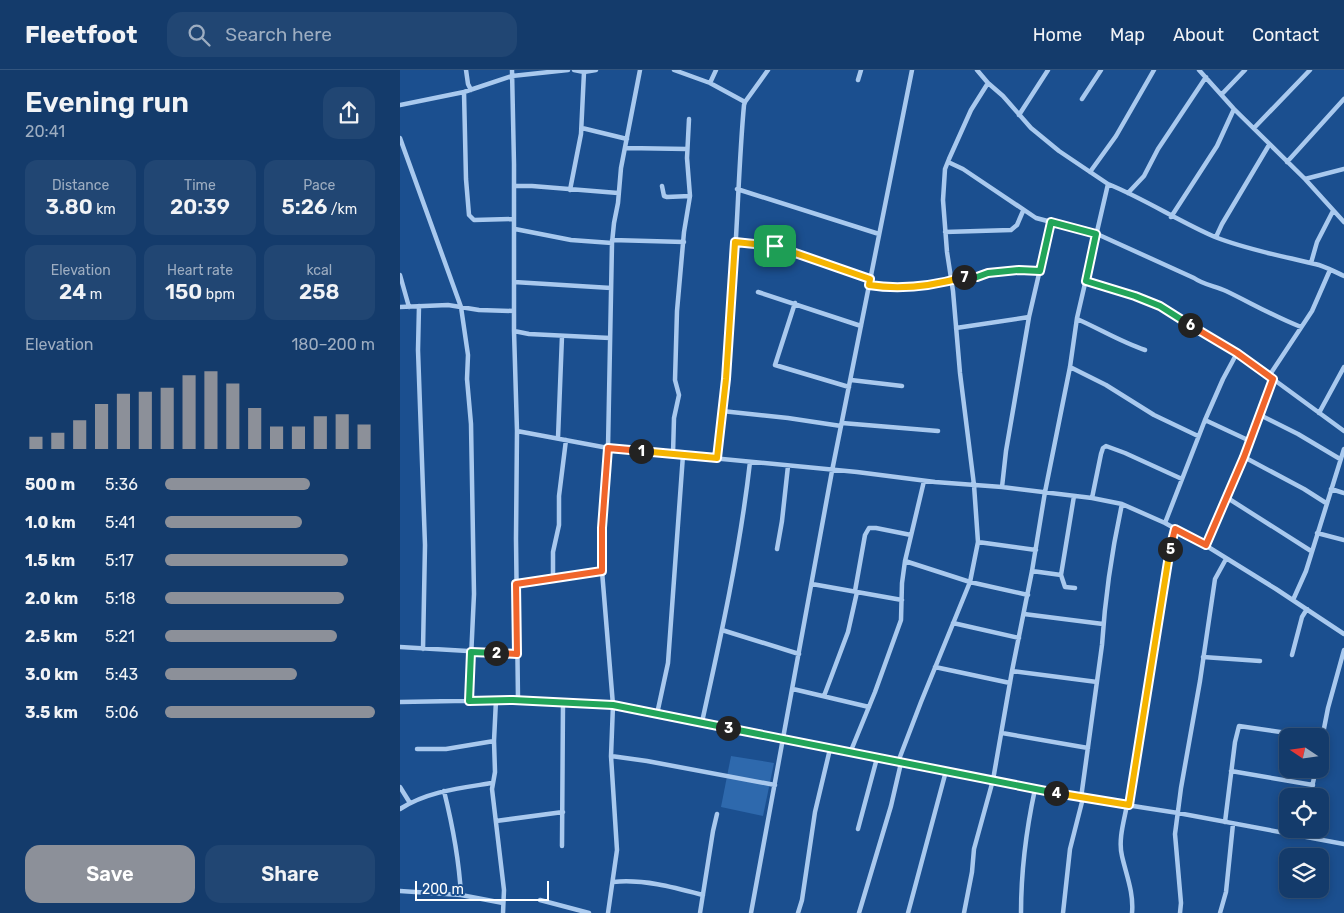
<!DOCTYPE html>
<html lang="en">
<head>
<meta charset="utf-8">
<style>
	:root { --surface:#143b6b; --page:#214673; --text:#f1f3f6; --muted:#9dadc1; --line:#33557e; --accent:#8c9099 }
	body { margin:0; font-family:Rubik,sans-serif; background:var(--page); color:var(--text); height:100vh; display:flex; flex-direction:column; font-size:19px; white-space:nowrap }
	* { box-sizing:border-box; margin:0 }
	p { font-size:16px; color:var(--muted) }
	.icon { flex:none; width:28px; height:28px; fill:none; stroke:currentColor; stroke-width:2; stroke-linecap:round; stroke-linejoin:round }
	.map { position:relative; flex:1; overflow:hidden }
	.sheet { display:flex; flex-direction:column; background:var(--surface); width:400px }
	.sheet>* { flex:none }
	.needle { width:32px; rotate:283deg }
	.buttons { position:absolute; left:879px; top:658px; display:grid; gap:10px }
	.buttons a { display:grid; place-items:center; width:50px; height:50px; border-radius:10px; background:var(--surface); box-shadow:0 2px 8px #0003,0 0 0 1px var(--line); font-size:25px }
	.scale { position:absolute; left:15px; bottom:12px; width:134px; box-sizing:border-box; padding-left:5px; border:2px solid #fff; border-top:0; font-size:14px; line-height:18px; white-space:nowrap; color:#fff; -webkit-text-stroke:4px #1b4f8f; paint-order:stroke }
	.pin { position:absolute; display:grid; place-items:center; width:42px; height:42px; color:#fff; margin:-21px; border-radius:10px; box-shadow:0 2px 8px #0006 }
	.km { position:absolute; width:25px; height:25px; margin:-12px; border-radius:50%; background:#222; color:#fff; font-size:14px; line-height:25px; text-align:center }
	.round { display:grid; place-items:center; flex:none; width:52px; height:52px; border-radius:15px; background:var(--page) }
	.head { display:flex; align-items:center; justify-content:space-between; height:85px; padding:0 25px }
	h1 { font-size:28px; font-weight:600; line-height:38px }
	.stats { display:grid; grid-template-columns:repeat(3,1fr); gap:8px; height:85px; padding:5px 25px }
	.stats div { display:grid; align-content:center; border-radius:12px; background:var(--page); text-align:center }
	.stats b { font-size:21px; font-weight:600 }
	.stats small { font-size:14px; font-weight:400 }
	.stats p { font-size:14px }
	.chart { height:140px; padding:10px 25px }
	.chart p { display:flex; justify-content:space-between }
	.chart svg { width:100%; height:90px; margin-top:5px; stroke:var(--accent); stroke-width:6 }
	.action { display:flex; gap:10px; margin-top:auto; padding:10px 25px }
	.action a { flex:1; height:58px; border-radius:15px; background:var(--accent); color:#fff; font-size:20px; font-weight:600; line-height:58px; text-align:center }
	.action a+a { background:var(--page); color:var(--text) }
	ul { padding:0 25px; list-style:none; font-size:16px }
	li { display:grid; grid-template-columns:80px 60px 1fr; align-items:center; height:38px }
	li i { height:12px; border-radius:6px; background:var(--accent) }
	header { display:flex; align-items:center; gap:30px; box-sizing:border-box; height:70px; padding:0 25px; background:var(--surface); border-bottom:1px solid var(--line) }
	header strong { font-size:24px }
	nav { display:flex; gap:28px; margin-inline-start:auto; font-size:18px }
	.search { width:350px; height:45px; background:var(--page); display:flex; align-items:center; gap:12px; box-sizing:border-box; padding:0 18px; border-radius:15px; color:var(--muted); font-size:19px }
	main { display:flex; flex:1; min-height:0 }
	.map>svg:first-child { display:block }
	.green { fill:#2e69ad }
	.lines { fill:none; stroke-linecap:round; stroke-linejoin:round }
	.minor { stroke:#a9c9ee; stroke-width:4.5 }
	.split-1-casing { stroke:#fff; stroke-width:10 }
	.split-2-casing { stroke:#fff; stroke-width:10 }
	.split-3-casing { stroke:#fff; stroke-width:10 }
	.split-4-casing { stroke:#fff; stroke-width:10 }
	.split-5-casing { stroke:#fff; stroke-width:10 }
	.split-6-casing { stroke:#fff; stroke-width:10 }
	.split-7-casing { stroke:#fff; stroke-width:10 }
	.split-8-casing { stroke:#fff; stroke-width:10 }
	.split-1 { stroke:#f5b400; stroke-width:6 }
	.split-2 { stroke:#f0652b; stroke-width:6 }
	.split-3 { stroke:#22a559; stroke-width:6 }
	.split-4 { stroke:#22a559; stroke-width:6 }
	.split-5 { stroke:#f5b400; stroke-width:6 }
	.split-6 { stroke:#f0652b; stroke-width:6 }
	.split-7 { stroke:#22a559; stroke-width:6 }
	.split-8 { stroke:#f5b400; stroke-width:6 }
</style>
</head>
<body>
<header>
<strong>Fleetfoot</strong>
<div class="search"><svg class="icon" aria-label="search" viewBox="0 0 24 24"><circle cx="10" cy="10" r="6"/><path d="M15 15l6 6"/></svg>Search here</div>
<nav><a>Home</a><a>Map</a><a>About</a><a>Contact</a></nav>
</header>
<main>
<section class="sheet">
<div class="head"><div><h1>Evening run</h1><p>20:41</p></div><a class="round"><svg class="icon" aria-label="share" viewBox="0 0 24 24"><path d="M12 15V3M7 8l5-5 5 5M5 13v7h14v-7"/></svg></a></div>
<div class="stats">
<div><p>Distance</p><b>3.80<small> km</small></b></div>
<div><p>Time</p><b>20:39</b></div>
<div><p>Pace</p><b>5:26<small> /km</small></b></div>
</div>
<div class="stats">
<div><p>Elevation</p><b>24<small> m</small></b></div>
<div><p>Heart rate</p><b>150<small> bpm</small></b></div>
<div><p>kcal</p><b>258</b></div>
</div>
<div class="chart"><p><span>Elevation</span>180–200 m</p>
<svg viewBox="0 0 160 44" preserveAspectRatio="none"><path d="M5 44V38M15 44V36M25 44V30M35 44V22M45 44V17M55 44V16M65 44V14M75 44V8M85 44V6M95 44V12M105 44V24M115 44V33M125 44V33M135 44V28M145 44V27M155 44V32"/></svg>
</div>
<ul>
<li><b>500 m</b>5:36<i style="width:69%"></i></li>
<li><b>1.0 km</b>5:41<i style="width:65%"></i></li>
<li><b>1.5 km</b>5:17<i style="width:87%"></i></li>
<li><b>2.0 km</b>5:18<i style="width:85%"></i></li>
<li><b>2.5 km</b>5:21<i style="width:82%"></i></li>
<li><b>3.0 km</b>5:43<i style="width:63%"></i></li>
<li><b>3.5 km</b>5:06<i style="width:100%"></i></li>
</ul>
<div class="action"><a>Save</a><a>Share</a></div>
</section>
<div class="map">
<svg width="944" height="843" viewBox="0 0 944 843">
	<rect width="100%" height="100%" fill="#1b4f8f"/>
	<path class="green" d="M331,686L374,693L363,746L321,737Z"/>
	<g class="lines">
		<path class="minor" d="M66,0L68,14L71,20
			M112,0L114,94V261L117,361L116,469L118,630
			M174,0L184,2L196,0
			M274,0L310,13
			M316,0L310,13L345,32
			M577,0L588,13L603,26L631,58L659,81L708,114
			M799,0L834,39L905,109L944,152
			M458,10L461,0
			M64,22L66,109L69,145L74,150L114,149
			M822,24L845,0
			M682,29L701,0
			M0,35L64,22L112,6L168,0
			M619,45L648,0
			M182,58L227,69
			M854,58L910,0
			M0,68L61,237L68,285L67,309L71,354L74,524L69,631
			M226,78L287,79
			M548,92L563,99L636,148L697,164L794,208C804,215 815,216 826,221C851,233 875,247 901,257
			M887,92L944,29
			M690,102L716,66L754,0
			M905,109L944,99
			M114,116H132L218,123
			M262,116L264,126L267,127L290,126
			M337,119L479,164
			M170,120L181,64L184,2
			M728,123L744,106L758,79L806,7
			M771,147L817,76L834,39
			M115,159L171,170L212,173
			M545,162L611,160L617,155L623,141
			M816,167L822,154L869,75
			M212,170L284,172
			M335,172L375,176L470,209
			M911,193L917,172L933,141
			M0,205L9,237
			M686,211L735,226L760,236L837,283L873,309
			M114,212L211,218
			M469,215L503,219L552,212L567,206L577,207L588,203L619,200L639,201
			M358,222L461,256
			M395,233L375,295L449,317
			M19,236L18,280L25,475L23,579
			M0,237L48,235L79,240L114,241
			M677,249C700,259 721,272 745,280
			M556,258L629,247
			M114,261L129,264L210,268
			M670,297L706,315L754,345L798,366
			M869,306L912,241L930,200
			M451,310L502,316
			M322,341L388,348L441,356
			M919,343L944,297
			M860,345L898,364L940,389
			M805,350L823,309L837,283
			M442,353L538,361
			M117,361L208,378L457,402L535,412L602,417L692,428L722,434L765,453L805,475L876,519L944,564
			M158,368L162,266
			M273,384L274,348L279,325L275,310L277,241L284,162L290,126L287,88L289,49
			M844,387L904,419L926,433
			M317,388C324,325 329,262 334,199C338,144 339,90 344,35L345,32L368,0
			M602,417L606,381L629,247L651,152
			M931,419L944,423
			M674,426L661,505L665,517L675,518
			M826,427L911,481
			M692,428L701,384L703,378L706,376L725,383L782,409
			M765,453L805,350L850,371
			M917,463L944,470
			M578,472L636,480
			M805,475L844,387L873,309L944,361
			M377,479L382,451L388,396
			M505,491L570,512L628,525
			M632,501L661,505
			M153,509V482L159,455V426L166,370
			M116,514L202,501
			M412,514L502,530
			M455,521L465,465L469,458H476L511,465
			M893,530L906,501L944,379
			M624,544L703,554
			M553,553L619,568
			M322,560L399,584
			M0,577L117,584
			M892,585L902,547L907,539
			M803,587L860,591
			M535,597L610,613
			M612,601L697,612
			M393,619L469,637
			M424,626L448,562L457,522
			M96,630L94,671L95,702L92,719L104,820L103,843
			M0,632L113,630L213,635L675,727L778,743L944,774
			M257,644L268,593L283,385
			M302,652C321,566 340,480 350,392
			M602,663L688,678
			M17,679H46L94,671
			M920,679L928,638L944,580
			M450,683L475,622L501,550L502,513L505,491L524,411
			M211,686L247,691L375,715
			M498,692L521,632L570,512L578,472L574,415L560,303L553,221L547,182L543,130L545,99L549,89L571,40L588,13
			M831,701L913,715
			M0,717L10,733
			M44,721C53,757 59,789 61,825
			M910,726L916,699
			M681,728L702,575C705,528 712,480 722,434
			M727,735C724,751 718,770 722,786C726,804 734,823 732,843
			M729,735L764,509L775,459
			M0,739C28,721 61,718 92,713
			M96,751L163,742
			M825,752L835,672L839,656L908,666
			M458,759L477,688
			M162,776L163,632
			M213,812C244,809 273,817 303,825
			M0,821L61,825L103,833
			M140,830L189,843
			M208,843L217,780L211,686L213,635L202,501V458L208,378L212,173L214,153L218,133L221,98L240,0
			M300,843L313,761L317,744
			M351,843L432,401L512,0
			M398,843L402,830L415,742L430,679
			M459,843L491,736L501,693
			M508,843L546,701
			M564,843L572,802L574,779L593,710L612,601L632,501L645,422L670,297L677,248L708,114C745,129 778,151 815,167C848,180 882,186 915,194C925,196 935,202 944,206
			M621,843C621,800 626,761 635,719
			M663,843L670,779L683,728
			M780,843L781,833L775,764L781,718L800,611L815,509L826,489
			M820,843L826,822L833,754"/>
	</g>
	<g class="lines">
		<defs>
			<path id="split-1" d="M241,381L317,388L326,309L335,172L375,176"/>
			<path id="split-2" d="M96,583L117,584L116,514L202,501V458L208,378L241,381"/>
			<path id="split-3" d="M96,583L71,582L69,631L113,630L213,635L328,658"/>
			<path id="split-4" d="M328,658L656,723"/>
			<path id="split-5" d="M656,723L729,735L770,479"/>
			<path id="split-6" d="M770,479L775,459L806,475L844,387L873,309L837,283L790,255"/>
			<path id="split-7" d="M564,207H577L588,203L619,200L640,201L651,152L696,164L686,211L735,226L760,236L790,255"/>
			<path id="split-8" d="M375,176L470,209L469,215C501,220 533,216 564,207"/>
		</defs>
		<use href="#split-1" class="split-1-casing"/>
		<use href="#split-2" class="split-2-casing"/>
		<use href="#split-3" class="split-3-casing"/>
		<use href="#split-4" class="split-4-casing"/>
		<use href="#split-5" class="split-5-casing"/>
		<use href="#split-6" class="split-6-casing"/>
		<use href="#split-7" class="split-7-casing"/>
		<use href="#split-8" class="split-8-casing"/>
		<use href="#split-1" class="split-1"/>
		<use href="#split-2" class="split-2"/>
		<use href="#split-3" class="split-3"/>
		<use href="#split-4" class="split-4"/>
		<use href="#split-5" class="split-5"/>
		<use href="#split-6" class="split-6"/>
		<use href="#split-7" class="split-7"/>
		<use href="#split-8" class="split-8"/>
	</g>
</svg>
<div class="buttons">
<a><svg class="needle" viewBox="-14 -14 28 28"><path d="M0-13l5 13h-10z" fill="#e53935"/><path d="M0 13l5-13h-10z" fill="#9dadc1"/></svg></a>
<a><svg class="icon" aria-label="locate" viewBox="0 0 24 24"><circle cx="12" cy="12" r="6"/><path d="M12 2v4M12 18v4M2 12h4M18 12h4"/></svg></a>
<a><svg class="icon" aria-label="layers" viewBox="0 0 24 24"><path d="M12 4l9 5-9 5-9-5zM3 14l9 5 9-5"/></svg></a>
</div>
<div class="scale">200 m</div>
<div class="pin" style="left:375px;top:176px;background:#1e9e55"><svg class="icon" aria-label="arrive" viewBox="0 0 24 24"><path d="M6 21V4h12l-3 4 3 4H6"/></svg></div>
<b class="km" style="left:241px;top:381px">1</b>
<b class="km" style="left:96px;top:583px">2</b>
<b class="km" style="left:328px;top:658px">3</b>
<b class="km" style="left:656px;top:723px">4</b>
<b class="km" style="left:770px;top:479px">5</b>
<b class="km" style="left:790px;top:255px">6</b>
<b class="km" style="left:564px;top:207px">7</b>
</div>
</main>
</body>
</html>
